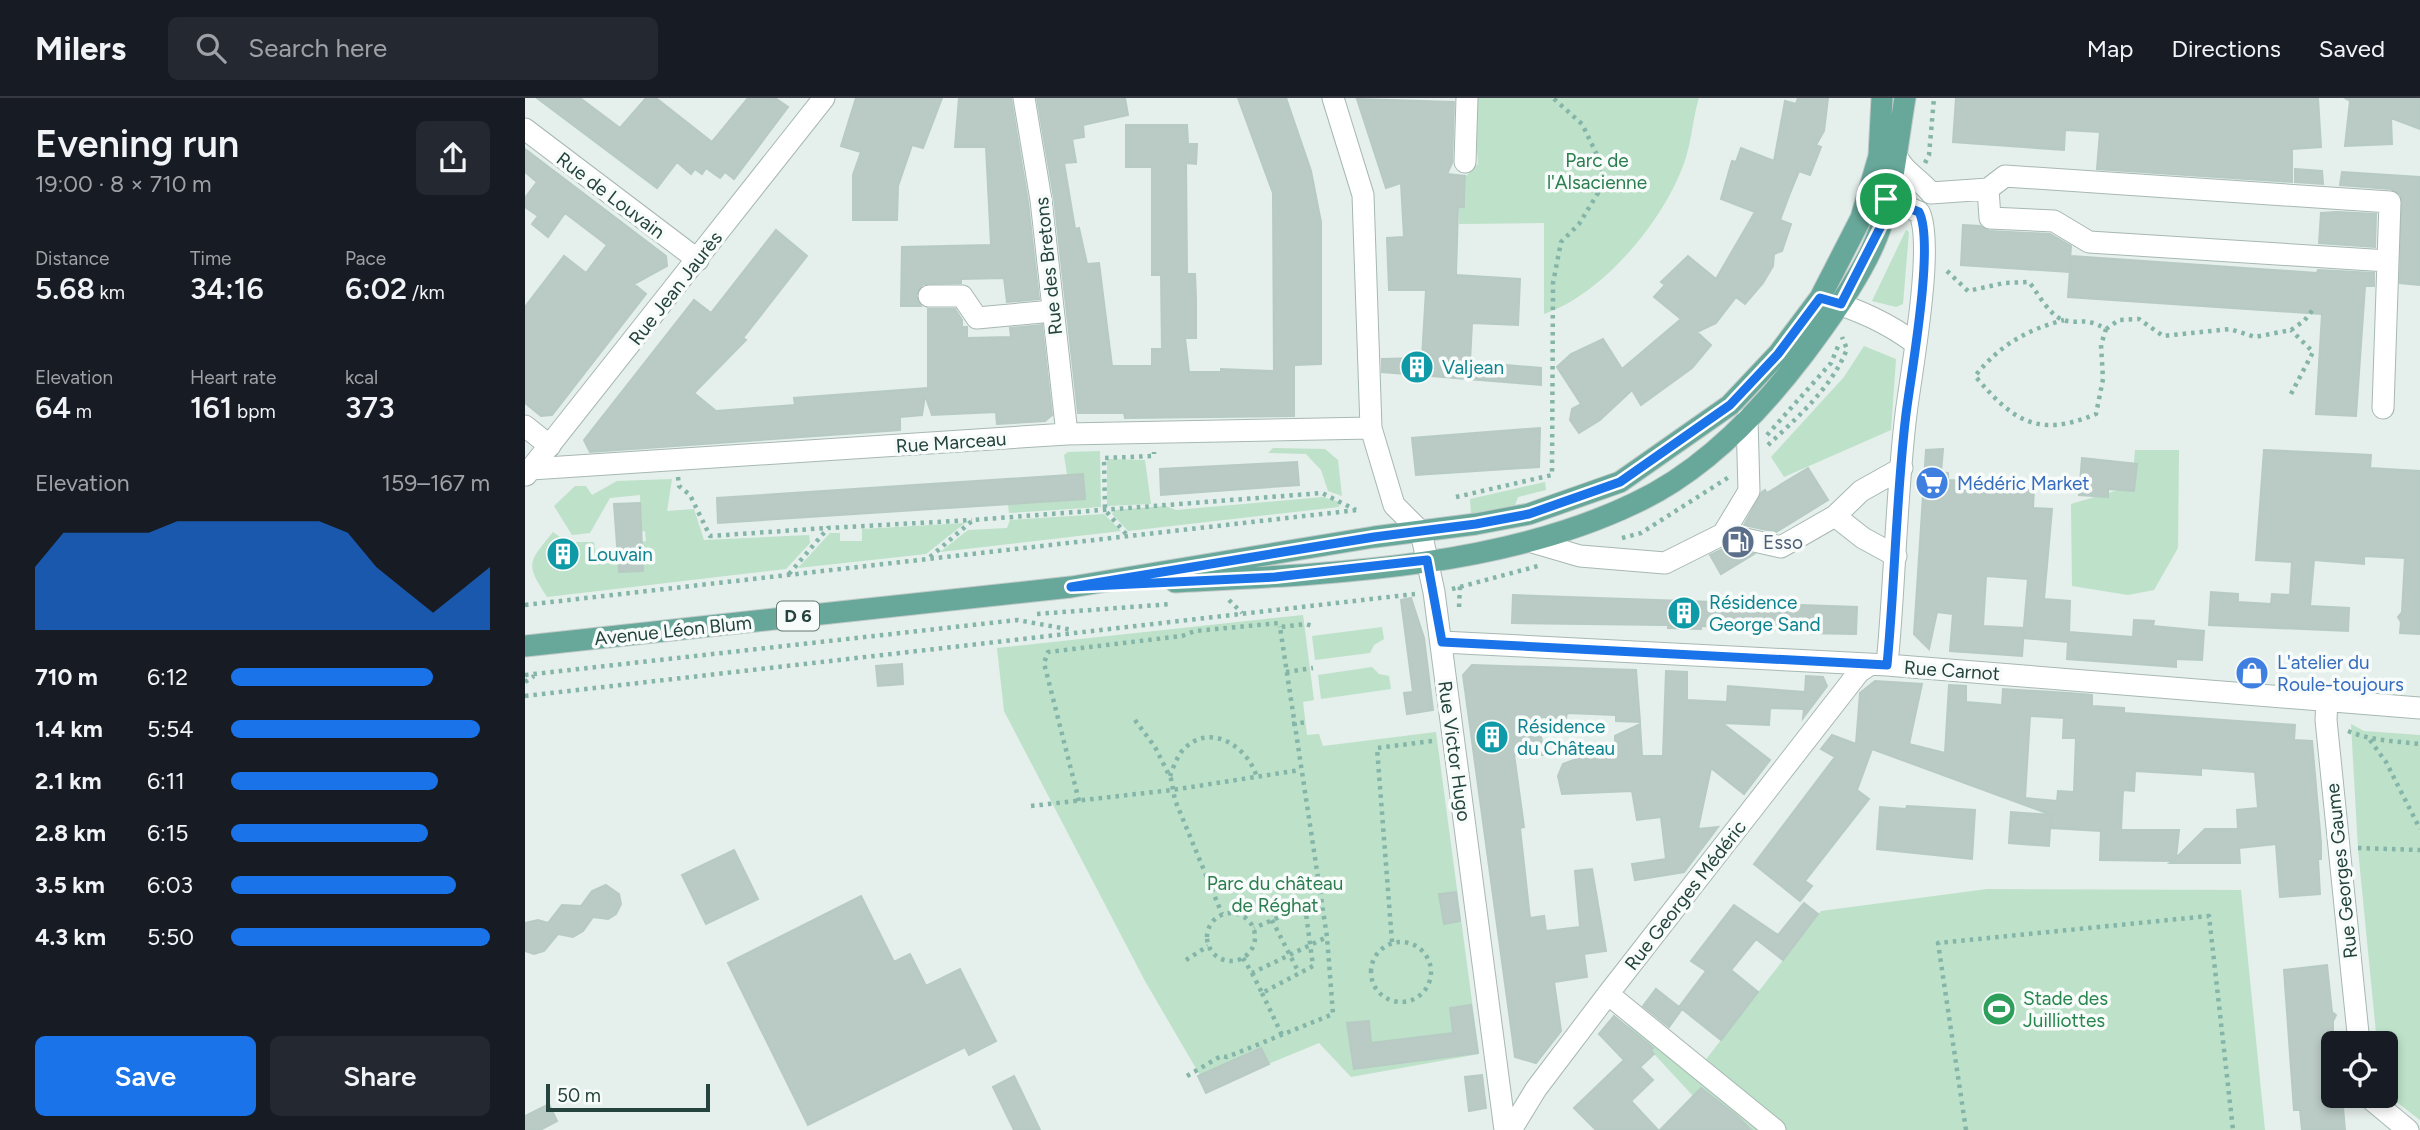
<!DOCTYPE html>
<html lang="en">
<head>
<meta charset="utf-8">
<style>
	:root { --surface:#171b24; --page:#242831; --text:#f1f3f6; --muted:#9ea1a6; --line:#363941; --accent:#1a73e8 }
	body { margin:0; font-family:Figtree,sans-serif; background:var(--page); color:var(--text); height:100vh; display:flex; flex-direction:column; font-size:26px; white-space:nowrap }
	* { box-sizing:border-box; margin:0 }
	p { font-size:23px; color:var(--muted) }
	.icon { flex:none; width:38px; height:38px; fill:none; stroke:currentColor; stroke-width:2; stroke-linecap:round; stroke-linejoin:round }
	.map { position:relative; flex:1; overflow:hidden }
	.sheet { display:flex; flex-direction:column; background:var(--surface); width:525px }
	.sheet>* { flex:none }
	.controls { position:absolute; left:1796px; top:933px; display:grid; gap:14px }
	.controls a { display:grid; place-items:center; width:77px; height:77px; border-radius:10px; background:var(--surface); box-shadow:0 4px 10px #0003; font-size:35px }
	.scale { position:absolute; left:21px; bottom:18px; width:164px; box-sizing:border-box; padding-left:7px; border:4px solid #23433c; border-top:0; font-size:19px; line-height:24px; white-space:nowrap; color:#23433c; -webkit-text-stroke:5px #f7fbf9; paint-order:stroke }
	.pin { position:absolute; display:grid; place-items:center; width:60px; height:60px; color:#fff; margin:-30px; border:4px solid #fff; border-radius:50%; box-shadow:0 2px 7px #0007 }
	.round { display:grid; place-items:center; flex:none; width:74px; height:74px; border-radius:10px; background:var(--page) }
	.summary { display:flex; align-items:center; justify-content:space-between; height:119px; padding:0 35px }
	h1 { font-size:38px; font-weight:600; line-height:52px }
	.figures { display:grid; grid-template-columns:repeat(3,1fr); gap:10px; height:119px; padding:7px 35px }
	.figures div { display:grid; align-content:center }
	.figures b { font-size:30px; font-weight:600 }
	.figures small { font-size:19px; font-weight:400 }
	.figures p { font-size:19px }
	.chart { height:196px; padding:14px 35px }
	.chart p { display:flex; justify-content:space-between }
	.chart svg { width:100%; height:126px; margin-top:7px; fill:var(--accent); opacity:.7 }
	.cta { display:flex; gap:14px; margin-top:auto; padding:14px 35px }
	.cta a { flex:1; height:80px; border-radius:10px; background:var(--accent); color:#fff; font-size:28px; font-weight:600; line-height:80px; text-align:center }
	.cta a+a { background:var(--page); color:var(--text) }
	ul { padding:0 35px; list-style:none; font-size:23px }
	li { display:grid; grid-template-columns:112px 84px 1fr; align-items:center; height:52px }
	li i { height:18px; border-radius:9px; background:var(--accent) }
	header { display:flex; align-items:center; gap:42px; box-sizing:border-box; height:98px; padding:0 35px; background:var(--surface); border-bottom:2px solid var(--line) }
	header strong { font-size:33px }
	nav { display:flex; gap:38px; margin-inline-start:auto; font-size:24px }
	.search { width:490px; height:63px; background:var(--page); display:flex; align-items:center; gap:18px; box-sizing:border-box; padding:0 24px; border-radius:10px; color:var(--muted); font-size:26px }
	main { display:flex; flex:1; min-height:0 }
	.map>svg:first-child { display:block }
	.green { fill:#bde1c9 }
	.building { fill:#bacac5; stroke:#b7cac3; stroke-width:2; fill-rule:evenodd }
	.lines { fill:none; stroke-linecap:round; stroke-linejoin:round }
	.minor-casing { stroke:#a7b8b3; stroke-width:23 }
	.major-casing { stroke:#c1cac8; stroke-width:23 }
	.path { stroke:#84b5a8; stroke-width:4.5; stroke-dasharray:3.5 5; stroke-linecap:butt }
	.minor { stroke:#fff; stroke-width:21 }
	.major { stroke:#67a89a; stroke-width:21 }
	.route-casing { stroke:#fff; stroke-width:14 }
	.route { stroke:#1a73e8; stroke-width:9 }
	.labels { text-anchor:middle; stroke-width:7; stroke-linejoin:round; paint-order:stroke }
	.shield { fill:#f7fbf9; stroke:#637a75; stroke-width:2 }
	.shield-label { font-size:18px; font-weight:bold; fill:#23433c }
	.park-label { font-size:19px; fill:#2a7d4e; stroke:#f7fbf9 }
	.street-label { font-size:19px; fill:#23433c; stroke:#f7fbf9 }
	.culture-label { font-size:19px; fill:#0d838f; stroke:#f7fbf9; text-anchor:start }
	.shop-label { font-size:19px; fill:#366cbe; stroke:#f7fbf9; text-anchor:start }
	.service-label { font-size:19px; fill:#4e5e75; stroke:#f7fbf9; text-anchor:start }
	.leisure-label { font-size:19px; fill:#27864d; stroke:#f7fbf9; text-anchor:start }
</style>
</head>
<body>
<header>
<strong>Milers</strong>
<div class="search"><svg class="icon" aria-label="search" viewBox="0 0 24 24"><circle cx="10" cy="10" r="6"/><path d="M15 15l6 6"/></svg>Search here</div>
<nav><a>Map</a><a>Directions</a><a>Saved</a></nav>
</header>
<main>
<section class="sheet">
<div class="summary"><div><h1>Evening run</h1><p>19:00 · 8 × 710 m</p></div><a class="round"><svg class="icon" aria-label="share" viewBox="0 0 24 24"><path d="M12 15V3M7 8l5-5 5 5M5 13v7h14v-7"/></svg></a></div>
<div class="figures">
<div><p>Distance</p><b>5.68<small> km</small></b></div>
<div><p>Time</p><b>34:16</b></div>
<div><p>Pace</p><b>6:02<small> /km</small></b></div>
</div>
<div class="figures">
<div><p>Elevation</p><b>64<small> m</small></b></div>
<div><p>Heart rate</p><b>161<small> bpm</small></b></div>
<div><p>kcal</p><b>373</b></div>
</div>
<div class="chart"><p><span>Elevation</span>159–167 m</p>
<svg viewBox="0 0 160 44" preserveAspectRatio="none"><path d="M0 44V22L10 10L20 10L30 10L40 10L50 6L60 6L70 6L80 6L90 6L100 6L110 10L120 22L130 30L140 38L150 30L160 22V44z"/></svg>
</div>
<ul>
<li><b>710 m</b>6:12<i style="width:78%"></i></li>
<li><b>1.4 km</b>5:54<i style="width:96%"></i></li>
<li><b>2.1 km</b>6:11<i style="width:80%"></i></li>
<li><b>2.8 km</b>6:15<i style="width:76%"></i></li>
<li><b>3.5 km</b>6:03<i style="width:87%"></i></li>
<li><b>4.3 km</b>5:50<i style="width:100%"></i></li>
</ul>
<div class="cta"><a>Save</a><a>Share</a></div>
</section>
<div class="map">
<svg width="1895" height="1032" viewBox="0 0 1895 1032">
	<rect width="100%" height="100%" fill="#e5efeb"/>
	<path class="green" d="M948,0H1174C1168,19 1167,40 1161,59C1143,118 1079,196 1019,216V125L934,126V110H940L941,78L953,66Z
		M1381,132L1384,134L1378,206L1371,209L1347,203Z
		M1339,248L1371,261L1366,332L1259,379L1246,359L1319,279Z
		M748,350L800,351L813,362L817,398L803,393L796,372L781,356L743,355Z
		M1610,352H1654L1653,450L1629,492L1603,497L1547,488L1546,406L1607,388Z
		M575,353L576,409L484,415L483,406L560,401L558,377H542L539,357L543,354Z
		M582,361L620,362L626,406L582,408Z
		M147,381L142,413L169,411L179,442L284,437L285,445L261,471L22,499C0,465 3,465 28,434L42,444H69L71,458H92L94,474L118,473L116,444L121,443L120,433L116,434L115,397L85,400L65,435L47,437L29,408L50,388H61L67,397L92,383Z
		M1020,384L1021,392L993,399L990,407L946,416L945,401Z
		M798,399L815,404L814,409L603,433L587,416L590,412L641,408L651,412Z
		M579,416L596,433L415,454L443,432L482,430L485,422Z
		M440,425L401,456L273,470L305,435H315V443H337V431Z
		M778,517L789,602L778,604L782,637L794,636L798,648L911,634L954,956L826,979L794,945L683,991L620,883L479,613L472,550Z
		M857,529L859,541L849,547L845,555L790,562L787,538Z
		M847,569L854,576L864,578L866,591L796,601L793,577Z
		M1826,626L1839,633L1895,637V1022L1860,995V945H1852L1833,751Z
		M1462,791L1716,792L1740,1032H1218L1177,990L1168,998L1092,916L1179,964L1296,813Z"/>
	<path class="building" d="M12,0H55L95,30L121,0H131L187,44L223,0H250L263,9L209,81L200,74L195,80L181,70L177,76L170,71L166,76L152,64L132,90Z
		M331,0H417L398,50L387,47L373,88L372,122H328V77L336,54L316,48Z
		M434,0H486L503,104L514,201L482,204L479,180L436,181V185L398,186L391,197L396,208H376L377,149L466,147L461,49H430Z
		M512,0H600L603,17L558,27L559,39L547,41L551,64L539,65L550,131L554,130L562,166L574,165L587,268H627V251H637L636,177H627V69H601V27H662L663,46H672L671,66L661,65L662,176H670L671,201V240H660L664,274H696V271L749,273L748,95L713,0H761L786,73L796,124V266L769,267V318L600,320L599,315H553L529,100Z
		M1273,0H1303L1299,33L1291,47L1296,49L1285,77L1274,73L1265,95L1255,122L1266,126L1257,153L1249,156L1248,168L1238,185L1220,206L1211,199L1191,225L1172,234L1186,247L1167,270L1116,307L1107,292L1075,322L1054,335L1045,322L1047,311L1056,306L1032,269L1046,256L1078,241L1097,271L1156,221L1129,199L1140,187L1136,184L1163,158L1191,181L1230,114L1196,101L1207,63L1211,64L1216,50L1249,63L1260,3L1271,6Z
		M1431,0H1793L1796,49L1767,51V84L1572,71L1575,34L1540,32L1539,52L1428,44Z
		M1820,0H1895V31L1866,20L1867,46L1820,48L1825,3Z
		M832,1L929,4L927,65L922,76L940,78L939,109H933L931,177L995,181L993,227L947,225L945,264L1016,270V287L857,274V261L897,260L901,192H864L862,140L879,139L876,85L861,90Z
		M0,51L141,158L142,168L109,186L121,196L27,317L16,318L0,305V209L39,158L61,175L82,147L40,115L23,139L7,126L13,118L0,109V100L12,84L0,74Z
		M1770,71L1797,73L1798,86L1770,84Z
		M1817,74L1895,79V187L1875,185L1876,97L1866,91L1815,87Z
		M1812,114L1851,116L1850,149L1794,145L1796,115Z
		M1438,127L1455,128L1464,133L1525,136L1546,148L1544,174L1436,167Z
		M251,132L282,158L218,240L221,242L169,295L191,313L270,307L269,300L403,290V211H430L437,222V229H442V240L486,239L485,230L517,227L527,317L520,323L472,326L471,314L407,317L400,297L397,317L375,319V332L65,354L59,342L169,202L186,215Z
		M1546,158L1792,175L1793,172L1849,175V188H1840L1831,318L1791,316L1797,216L1543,199Z
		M1015,330L1014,369L891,377L887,340Z
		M1418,351L1416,374L1423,375V382L1472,385V390L1509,391L1508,410L1527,411L1519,501L1545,503L1544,534L1608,539L1609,522L1629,523L1628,528L1679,533L1677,562L1651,561V569L1542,561L1543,544L1498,540L1503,481L1461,478L1458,528L1499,530L1497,558L1425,553L1428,516L1412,514L1404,551L1389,536L1401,352Z
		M1739,352L1846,357L1845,370L1895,373V536L1875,535L1876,524L1873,519L1877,514L1880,460L1839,458V466L1789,462L1785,508L1824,510L1823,533L1684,527L1686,494L1713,496V504L1746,506L1747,496L1765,497L1767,464L1731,462Z
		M1557,360L1612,366L1609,393L1583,391V399L1554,397Z
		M772,364L774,387L636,397L635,371Z
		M1283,370L1303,402L1251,434L1219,427L1237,394L1240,392L1242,395Z
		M558,376L560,401L193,425L192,400Z
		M115,405L118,473L94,474L89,406Z
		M1200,450L1229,456L1196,476L1185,457Z
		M988,497L1332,509L1331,536L1277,535L1278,532H1210V529L1176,528V531L1143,530V527L987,525Z
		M886,500L899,540L908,612L882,616L879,595L888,594L876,502Z
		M377,566L378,586L353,588L351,568Z
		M947,567L1111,572L1115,624L1091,623V617L1042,615L1041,620L1013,619L1019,657L989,656L999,729L995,730L1005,820L1019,818L1021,833L1055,829L1050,773L1067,771L1081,853L1059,856L1062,879L1029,884L1036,933L1011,965L990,959L938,577Z
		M1141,573L1162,574V602L1202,604L1203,588L1280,594L1281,578L1298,579L1302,588L1278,620L1279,611L1245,610L1244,627L1197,625L1245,662L1219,696L1186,670L1173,731L1193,729L1159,774L1110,782L1107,766L1141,761L1136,719L1112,722L1107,693L1037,696L1033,678L1038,666L1054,660L1063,652L1090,656V638L1115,626L1117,658H1138Z
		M1350,583L1397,586L1384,646L1420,655L1424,587L1441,588V604L1477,607L1478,591L1544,595L1567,597V608L1599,610V615L1770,627L1769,642L1787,643L1796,745V761H1793L1795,796L1755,799L1751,746L1714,750L1715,765H1645L1648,763L1575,762L1576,733L1525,730L1524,748L1484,745L1486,714L1526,717L1525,728L1527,717L1347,651L1332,692L1344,701L1280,783L1287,788L1275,803L1229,766L1310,659L1296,651L1307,637L1331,646L1335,595ZM1505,618L1539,620L1538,640H1551L1549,694L1533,693L1532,703L1500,700ZM1676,670L1730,674L1733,710L1712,712L1713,731H1680L1651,760L1654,732H1596L1598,692L1609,693L1610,673L1676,677Z
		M1382,708L1450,712L1447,761L1352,751L1355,709L1381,711Z
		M209,752L233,801L181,826L157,777Z
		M81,787L94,796L96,806L91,816L83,821L68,819L58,833L48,839L33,836L19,853L9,856L0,853V825L13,822L23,825L37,807L56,808L67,793Z
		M931,794L935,823L919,826L914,796Z
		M336,798L369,864L385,856L401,888L435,871L471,943L444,957L440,949L283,1027L203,865Z
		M1279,805L1293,816L1258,862L1231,841L1206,872L1233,894L1196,942L1157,911L1144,929L1118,908L1131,891L1154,909L1181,873L1166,863L1209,807L1253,837Z
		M1802,867L1807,914L1811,917L1808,923V998H1817L1820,1032H1777L1775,1012H1769L1759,872Z
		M946,907L953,955L829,971L822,925L844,923L846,945L928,935L925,910Z
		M1089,918L1128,950L1126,953L1129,956L1115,969L1128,982L1106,1003L1133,1032H1071L1049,1010L1099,962L1074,936Z
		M736,950L744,966L681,995L673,978Z
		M957,977L961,1010L944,1013L940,979Z
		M489,978L515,1032H489L468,989Z
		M1176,990L1212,1018L1226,1032H1135Z
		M24,1006L32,1023L15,1032H0V1018Z"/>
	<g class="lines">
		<defs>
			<path id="minor" d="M499,0L516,102L542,336
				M808,0L838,97L846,330L869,407L896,434L909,494L980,1032
				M0,31L173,162
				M1370,55C1378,74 1394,80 1406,95L1463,91L1480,78L1865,104L1858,310
				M940,64L942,0
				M1463,91L1465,120L1529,123L1564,144L1863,163
				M1361,101L1394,114C1410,146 1386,275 1381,316C1371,399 1370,484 1362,567
				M404,198H437L452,220L528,213
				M1299,201C1333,212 1362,224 1391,246
				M0,328L25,348
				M6,371L542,336L846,330
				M1,377L299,0
				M1310,418L1338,440L1371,458
				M1198,436L1256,449L1310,418L1336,393L1377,370
				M1007,444L1055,458L1140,465L1198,436L1224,393L1222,321
				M917,544L1362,567L1895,610
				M1802,601L1801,622L1834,945
				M1083,896L1250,1032
				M1842,998L1883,1032
				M986,1032L1011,991L1083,896L1334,574L1343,568"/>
			<path id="major" d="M650,484C800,476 973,471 1110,405C1177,374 1235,314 1279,256C1307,218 1343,170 1357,125C1369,85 1373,41 1380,0
				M0,548L546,489L849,439L951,426L1004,416L1095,384L1205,307L1253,256L1295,200L1336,120L1354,58L1357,0"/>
		</defs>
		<use href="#minor" class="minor-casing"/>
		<use href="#major" class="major-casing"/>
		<path class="path" d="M1400,65L1404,57L1409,0
			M1422,173L1443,193L1479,185L1504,184C1513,195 1524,217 1538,222C1556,227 1559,218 1581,231L1576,247L1578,281L1571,316C1513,340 1489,324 1450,278C1475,247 1501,232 1539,222
			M1581,231L1594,222L1614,221L1638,238L1705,231L1730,239L1766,232L1779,223L1790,209
			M1766,296L1788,254L1766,232
			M1242,337L1306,265L1314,246
			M1243,347C1273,319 1307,289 1322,251L1317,239
			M153,379L154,388L165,397L185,438L302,430
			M931,399L1027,377L1028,185L1036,144L1054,126L1073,95L1075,63L1057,26L1028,0
			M601,436L580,412L579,360L629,358V354
			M1097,440L1116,435L1204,379
			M405,459L448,422L797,395L831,412
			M264,476L303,430L447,422
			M927,491L1013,468
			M704,502L717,515
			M0,507L832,412
			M934,509L935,488
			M512,516L646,506
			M761,574L788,570
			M0,577L492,522L548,532
			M0,584L9,578
			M0,598L890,496
			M610,622L630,649L646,681L650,702L697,816
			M767,626L782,624
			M1823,633C1847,643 1869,643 1895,646
			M1845,642L1861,664L1895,731
			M645,678C648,670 652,659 657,653C684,622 724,649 732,680
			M554,703L519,565L523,554L657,538L670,533L754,525L755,529
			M506,708L647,692L775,672
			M1833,750L1895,752
			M682 839a24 24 0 1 1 48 0a24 24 0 1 1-48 0Z
			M747,822L774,875
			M846 874a30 30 0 1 1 60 0a30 30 0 1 1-60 0Z
			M867,844L852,650L907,643
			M718,860L727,875L802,839
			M661,862L683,848
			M727,875L737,895L788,868L780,808L729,830
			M737,895L757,937
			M662,978L696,958L702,959L808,916L802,839L755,529L781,526L790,529
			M1441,1032L1413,845L1684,818L1708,1032"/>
		<use href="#minor" class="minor"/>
		<use href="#major" class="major"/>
	</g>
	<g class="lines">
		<defs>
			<path id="route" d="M1361,101L1394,114C1410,145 1386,276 1381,316C1371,399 1370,484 1362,567L917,544L902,462L750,479L546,489L849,439L951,426L1004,416L1095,384L1205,307L1253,256L1295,200L1316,206L1357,126Z"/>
		</defs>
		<use href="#route" class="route-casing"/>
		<use href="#route" class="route"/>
	</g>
	<defs>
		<symbol id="building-disc" viewBox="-11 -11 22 22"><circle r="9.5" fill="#0f9aa8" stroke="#f7fbf9"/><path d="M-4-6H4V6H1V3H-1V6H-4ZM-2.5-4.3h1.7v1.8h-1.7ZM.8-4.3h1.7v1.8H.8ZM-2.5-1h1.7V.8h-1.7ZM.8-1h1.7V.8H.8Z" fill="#fff"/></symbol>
		<symbol id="supermarket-disc" viewBox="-11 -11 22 22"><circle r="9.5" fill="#3f7fe0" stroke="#f7fbf9"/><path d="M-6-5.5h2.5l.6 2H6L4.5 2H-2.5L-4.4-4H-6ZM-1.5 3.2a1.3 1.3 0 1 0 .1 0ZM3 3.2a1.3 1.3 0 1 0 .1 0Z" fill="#fff"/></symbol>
		<symbol id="fuel-disc" viewBox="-11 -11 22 22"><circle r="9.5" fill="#5c6f8a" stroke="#f7fbf9"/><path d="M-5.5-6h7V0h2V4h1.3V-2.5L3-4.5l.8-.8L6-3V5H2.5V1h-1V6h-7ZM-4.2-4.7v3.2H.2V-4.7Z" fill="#fff"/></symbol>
		<symbol id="shop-disc" viewBox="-11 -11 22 22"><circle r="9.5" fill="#3f7fe0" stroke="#f7fbf9"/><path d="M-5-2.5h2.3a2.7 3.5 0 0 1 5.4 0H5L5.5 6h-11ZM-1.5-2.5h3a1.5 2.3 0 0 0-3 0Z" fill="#fff"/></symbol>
		<symbol id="stadium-disc" viewBox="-11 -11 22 22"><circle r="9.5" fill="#2e9e5b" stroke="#f7fbf9"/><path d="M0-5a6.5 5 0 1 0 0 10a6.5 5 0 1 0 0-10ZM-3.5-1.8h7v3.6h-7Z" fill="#fff"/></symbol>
	</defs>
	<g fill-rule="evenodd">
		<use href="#building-disc" x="873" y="250" width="38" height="38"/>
		<use href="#supermarket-disc" x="1388" y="366" width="38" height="38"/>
		<use href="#fuel-disc" x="1194" y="425" width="38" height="38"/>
		<use href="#building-disc" x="19" y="437" width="38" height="38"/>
		<use href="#building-disc" x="1140" y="496" width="38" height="38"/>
		<use href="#shop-disc" x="1708" y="556" width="38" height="38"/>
		<use href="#building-disc" x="948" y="620" width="38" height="38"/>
		<use href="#stadium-disc" x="1455" y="892" width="38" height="38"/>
	</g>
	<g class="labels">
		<rect class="shield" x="252" y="503.5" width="42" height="29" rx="5"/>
		<g class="shield-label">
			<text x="273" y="524">D 6</text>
		</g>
		<g class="park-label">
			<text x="1072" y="69">Parc de<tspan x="1072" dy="22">l'Alsacienne</tspan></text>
			<text x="750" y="792">Parc du château<tspan x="750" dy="22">de Réghat</tspan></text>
		</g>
		<g class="street-label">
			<text transform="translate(86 97) rotate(37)" y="7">Rue de Louvain</text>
			<text transform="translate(523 168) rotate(-96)" y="7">Rue des Bretons</text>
			<text transform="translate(150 190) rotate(-52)" y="7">Rue Jean Jaurès</text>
			<text transform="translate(426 344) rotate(-4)" y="7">Rue Marceau</text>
			<text transform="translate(148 532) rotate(-6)" y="7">Avenue Léon Blum</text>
			<text transform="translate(1427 572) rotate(4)" y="7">Rue Carnot</text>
			<text transform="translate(930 653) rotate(82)" y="7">Rue Victor Hugo</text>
			<text transform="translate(1816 773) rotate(-96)" y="7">Rue Georges Gaume</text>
			<text transform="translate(1160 797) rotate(-52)" y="7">Rue Georges Médéric</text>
		</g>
		<g class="culture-label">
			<text x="917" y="276">Valjean</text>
			<text x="62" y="463">Louvain</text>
			<text x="1184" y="511">Résidence<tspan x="1184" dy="22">George Sand</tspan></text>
			<text x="992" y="635">Résidence<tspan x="992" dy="22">du Château</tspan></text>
		</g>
		<g class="shop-label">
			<text x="1432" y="392">Médéric Market</text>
			<text x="1752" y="571">L'atelier du<tspan x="1752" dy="22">Roule-toujours</tspan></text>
		</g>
		<g class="service-label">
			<text x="1238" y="451">Esso</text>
		</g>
		<g class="leisure-label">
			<text x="1498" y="907">Stade des<tspan x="1498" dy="22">Juilliottes</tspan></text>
		</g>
	</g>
</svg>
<div class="controls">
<a><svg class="icon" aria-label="locate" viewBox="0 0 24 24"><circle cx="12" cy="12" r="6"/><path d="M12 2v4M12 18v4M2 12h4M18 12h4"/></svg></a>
</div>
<div class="scale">50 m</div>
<div class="pin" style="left:1361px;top:101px;background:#1e9e55"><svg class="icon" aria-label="arrive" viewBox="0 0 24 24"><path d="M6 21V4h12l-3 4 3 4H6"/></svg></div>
</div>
</main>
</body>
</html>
